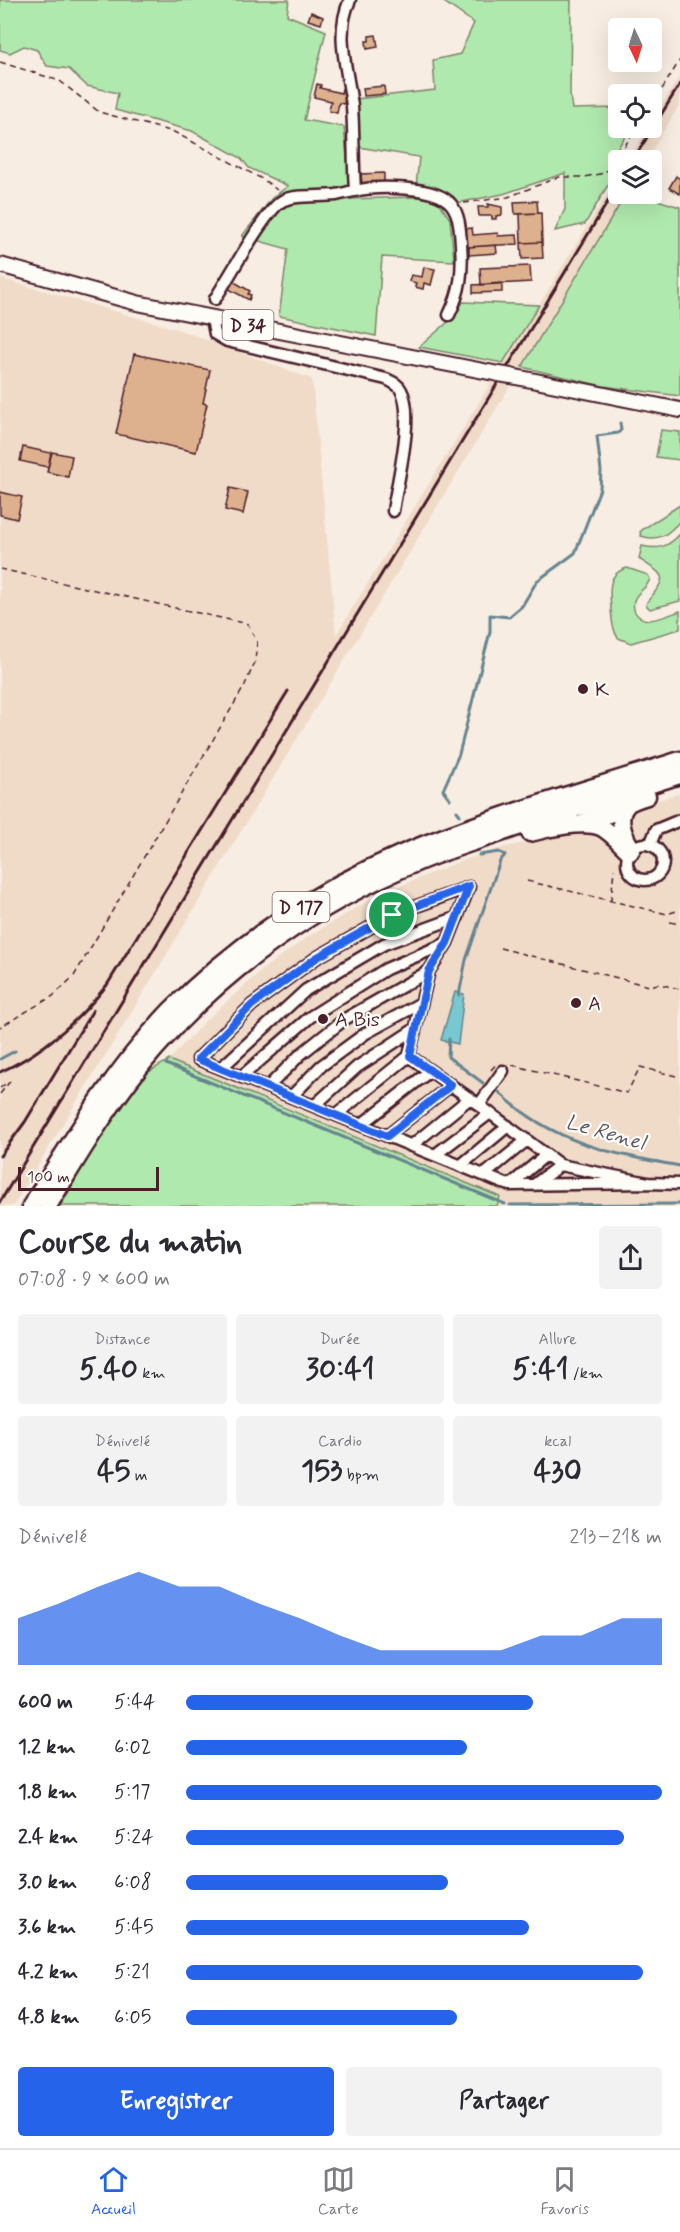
<!DOCTYPE html>
<html lang="fr">
<head>
<meta charset="utf-8">
<style>
	:root { --surface:#fff; --page:#f2f2f3; --text:#2b2b33; --muted:#7c7c81; --line:#e1e1e2; --accent:#2563eb }
	body { margin:0; font-family:Mynerve,sans-serif; background:var(--page); color:var(--text); height:100vh; display:flex; flex-direction:column; font-size:22px; white-space:nowrap }
	* { box-sizing:border-box; margin:0 }
	p { font-size:20px; color:var(--muted) }
	.icon { flex:none; width:33px; height:33px; fill:none; stroke:currentColor; stroke-width:2; stroke-linecap:round; stroke-linejoin:round }
	.map { position:relative; height:1206px; overflow:hidden }
	.panel { display:flex; flex-direction:column; background:var(--surface); flex:1 }
	.panel>* { flex:none }
	.needle { width:39px; rotate:176deg }
	.fabs { position:absolute; left:608px; top:18px; display:grid; gap:12px }
	.fabs a { display:grid; place-items:center; width:54px; height:54px; border-radius:6px; background:var(--surface); box-shadow:0 6px 24px #0002; font-size:30px }
	.scale { position:absolute; left:18px; bottom:15px; width:141px; box-sizing:border-box; padding-left:6px; border:3px solid #4a1f2b; border-top:0; font-size:16px; line-height:21px; white-space:nowrap; color:#4a1f2b; -webkit-text-stroke:4px #fdfcf7; paint-order:stroke }
	.pin { position:absolute; display:grid; place-items:center; width:51px; height:51px; color:#fff; margin:-26px; border:3px solid #fff; border-radius:50%; box-shadow:0 2px 6px #0007 }
	.round { display:grid; place-items:center; flex:none; width:63px; height:63px; border-radius:6px; background:var(--page) }
	.headline { display:flex; align-items:center; justify-content:space-between; height:102px; padding:0 18px }
	h1 { font-size:33px; font-weight:800; line-height:45px }
	.metrics { display:grid; grid-template-columns:repeat(3,1fr); gap:9px; height:102px; padding:6px 18px }
	.metrics div { display:grid; align-content:center; border-radius:6px; background:var(--page); text-align:center }
	.metrics b { font-size:30px; font-weight:800 }
	.metrics small { font-size:16px; font-weight:400 }
	.metrics p { font-size:16px }
	.chart { height:168px; padding:12px 18px }
	.chart p { display:flex; justify-content:space-between }
	.chart svg { width:100%; height:108px; margin-top:6px; fill:var(--accent); opacity:.7 }
	.primary-button { display:flex; gap:12px; margin-top:auto; padding:12px 18px }
	.primary-button a { flex:1; height:69px; border-radius:6px; background:var(--accent); color:#fff; font-size:24px; font-weight:800; line-height:69px; text-align:center }
	.primary-button a+a { background:var(--page); color:var(--text) }
	ul { padding:0 18px; list-style:none; font-size:20px }
	li { display:grid; grid-template-columns:96px 72px 1fr; align-items:center; height:45px }
	li i { height:15px; border-radius:8px; background:var(--accent) }
	.dock { display:flex; justify-content:space-around; align-items:center; height:84px; border-top:2px solid var(--line); background:var(--surface); font-size:16px; color:var(--muted) }
	.dock a { display:grid; justify-items:center; gap:3px }
	.dock .on { color:var(--accent) }
	.map>svg:first-child { display:block }
	.built { fill:#f0dbc9 }
	.green { fill:#b0e9ad; stroke:#7d846c; stroke-width:1.5 }
	.water { fill:#77c8d1; stroke:#65848f; stroke-width:1.5 }
	.lines { fill:none; stroke-linecap:round; stroke-linejoin:round }
	.stream { stroke:#65848f; stroke-width:3 }
	.building { fill:#deb18e; stroke:#4a1f2b; stroke-width:1.5 }
	.minor-casing { stroke:#4a1f2b; stroke-width:15 }
	.major-casing { stroke:#4a1f2b; stroke-width:18 }
	.highway-casing { stroke:#4a1f2b; stroke-width:21 }
	.path { stroke:#4a1f2b; stroke-width:1.5; stroke-dasharray:6 4.5; stroke-linecap:butt }
	.minor { stroke:#fdfcf7; stroke-width:10 }
	.major { stroke:#fdfcf7; stroke-width:14 }
	.highway { stroke:#fdfcf7; stroke-width:16 }
	.rail { stroke:#4a1f2b; stroke-width:3 }
	.major-bridge-casing { stroke:#4a1f2b; stroke-width:18; stroke-linecap:butt }
	.major-bridge { stroke:#fdfcf7; stroke-width:14 }
	.route-casing { stroke:#fff; stroke-width:12 }
	.route { stroke:#2563eb; stroke-width:8 }
	.poi-dot { fill:#4a1f2b; stroke:#fdfcf7; stroke-width:2 }
	.labels { text-anchor:middle; stroke-width:4.5; stroke-linejoin:round; paint-order:stroke }
	.shield { fill:#fdfcf7; stroke:#806168; stroke-width:1.5 }
	.shield-label { font-size:18px; font-weight:bold; fill:#4a1f2b }
	.poi-label { font-size:20px; fill:#4a1f2b; stroke:#fdfcf7; text-anchor:start }
	.water-label { font-size:21px; font-style:italic; fill:#5a5a65; stroke:#fdfcf7 }
</style>
</head>
<body>
<div class="map">
<svg width="680" height="1206" viewBox="0 0 680 1206">
	<rect width="100%" height="100%" fill="#f7ede2"/>
	<filter id="ink" filterUnits="userSpaceOnUse"><feTurbulence type="fractalNoise" baseFrequency=".0167" numOctaves="2"/><feDisplacementMap in="SourceGraphic" scale="12" xChannelSelector="R" yChannelSelector="G"/><feConvolveMatrix kernelMatrix="1 2 1 2 8 2 1 2 1" color-interpolation-filters="sRGB"/></filter>
	<g filter="url(#ink)">
		<path class="built" d="M680,75V104L646,160H628L648,128H651V123Z
			M618,176V194H626L173,944L13,1206H0V278L180,330L312,379L336,635Z
			M680,793V1206H497L500,1197L498,1196L169,1060L205,1021L267,966L309,936L376,896L463,860L505,847L573,834L628,810Z"/>
		<path class="green" d="M0,0H289L287,15L326,31L304,120L344,127L351,199L415,197L419,157L359,147L356,99L435,90L433,60L460,54L474,23L441,0H571L570,95L572,109L618,108V128H631L609,161L612,164L611,180L585,224L555,231L565,209V173L503,194L441,206L450,219L454,261L382,257L376,336L279,316L288,249L242,236L272,198L288,186L249,168L241,158L192,131L115,110L118,93L87,86L69,69L47,66L37,50L24,46L10,53L0,50Z
			M626,194H638L680,207V396L603,386L522,367Z
			M463,302L539,305L503,363L419,347L455,316Z
			M661,430L680,432V460L656,457Z
			M680,505V521C668,534 660,542 641,536L640,532L643,529Z
			M680,534V601L650,609L646,605L647,602C668,576 667,577 639,559L642,546C659,550 668,547 680,534Z
			M627,568L648,575L650,579C647,588 639,591 635,598C633,603 633,608 635,612C644,628 668,615 680,611V629L631,643L618,638C612,629 612,619 611,609C610,593 606,573 627,568Z
			M169,1060L500,1197L497,1206H61L91,1152L145,1074Z"/>
		<path class="water" d="M455,992L464,994L458,1044L441,1040Z"/>
		<g class="lines">
			<path class="stream" d="M450,799L443,790L459,754L490,632V615L509,617L522,606L537,581L575,553L600,489L601,471L597,436L618,433L621,430L620,423
				M457,811L460,815
				M459,995L466,960L500,861L505,855L499,852L479,855
				M449,1039L448,1057L483,1083
				M0,1059L15,1051
				M166,1064L505,1204
				M499,1092C551,1143 612,1154 680,1166
				M510,1205L680,1204"/>
		</g>
		<path class="building" d="M311,12L323,17L321,24L308,20Z
			M376,35L378,47L367,49L366,41H369V36Z
			M317,84L321,85L320,88L341,93L342,89L346,90L344,104L339,103L337,113L329,111L331,101L314,97Z
			M384,86L385,94L364,96L363,88Z
			M384,173V182L362,184L361,174Z
			M676,176L680,179V194L669,188Z
			M537,201L538,213L515,214L514,202Z
			M488,204L502,207V215L496,216V219H492V216H479L478,207H488Z
			M541,213L542,242L521,243L520,214Z
			M472,228L473,235L498,233V236L517,235L518,244L468,247L464,229Z
			M542,242L543,258L522,259L521,243Z
			M496,245L497,253L469,255V247Z
			M530,266L531,282L481,285L480,268Z
			M424,267L435,269L431,285L424,283L423,289L415,287L416,283L409,281L411,275L422,277Z
			M231,280L250,291L248,294L251,295L249,300L227,288Z
			M502,283V292L473,293V285Z
			M134,354L210,370L203,403L207,404L196,452L116,434Z
			M23,447L51,453L48,467L20,461Z
			M52,452L72,456L68,477L47,472Z
			M230,488L248,492L243,514L225,510Z
			M0,492L22,497L17,519L0,515Z"/>
		<g class="lines">
			<defs>
				<path id="minor" d="M350,0C334,34 348,70 352,106C354,134 353,162 355,190
					M215,299C229,278 264,212 282,201C293,194 322,197 336,195C342,194 348,192 354,191C376,186 435,185 451,204C460,215 460,231 461,244C463,270 461,291 449,315
					M212,319L215,334L227,341L386,379C392,382 398,384 401,390C415,414 397,483 393,511
					M627 862a18 18 0 1 1 36 0a18 18 0 1 1-36 0Z
					M650,845L656,830L680,820
					M221,1068L306,990L384,944L458,917
					M241,1077L310,1017L386,969L447,943
					M268,1087L301,1054L345,1019L429,971
					M291,1097L321,1066L366,1033L421,1003
					M479,1105L503,1071
					M314,1106L357,1067L415,1029
					M336,1115L409,1056
					M361,1125L430,1071
					M387,1136L451,1085
					M411,1146L470,1098
					M435,1155L490,1113
					M460,1166L508,1126
					M484,1175L527,1140
					M648,1183L510,1185L503,1183L198,1059L252,1005L316,958L392,915L469,887L447,943L429,971L409,1056L479,1105L560,1165L648,1183L680,1184
					M510,1185L546,1155
					M534,1185L560,1165"/>
				<path id="major" d="M0,265L137,303L499,374
					M511,376L680,410"/>
				<path id="highway" d="M583,823L623,809
					M530,833C547,828 584,820 601,827C612,833 621,844 630,852
					M632,849C624,837 614,815 629,803C634,800 641,798 647,796
					M31,1206C73,1138 115,1069 170,1011C235,945 316,890 401,854C491,816 587,790 680,760
					M48,1206C81,1152 113,1097 155,1049C226,967 318,903 418,862C449,849 481,840 512,829C568,811 624,793 680,775"/>
			</defs>
			<use href="#minor" class="minor-casing"/>
			<use href="#major" class="major-casing"/>
			<use href="#highway" class="highway-casing"/>
			<path class="path" d="M0,62L60,81L99,112L174,132L264,180L277,190
				M651,107L680,60
				M464,203L508,197L559,177H585L604,173L613,165L636,128
				M0,569L248,624L257,642L255,662L244,687L74,976L53,996L0,1027
				M527,881L667,914L680,910
				M611,901L614,869
				M670,922L680,924
				M500,948L649,986L659,984L680,989
				M512,1065L627,1093L640,1067L680,1077
				M491,1070L498,1062
				M0,1088L8,1082
				M0,1094L11,1080"/>
			<use href="#minor" class="minor"/>
			<use href="#major" class="major"/>
			<use href="#highway" class="highway"/>
			<path class="rail" d="M633,160L680,84
				M0,1072C43,1053 78,1021 107,985L288,691
				M0,1156L25,1122L93,1010
				M0,1202L618,185"/>
			<defs>
				<path id="major-bridge" d="M499,374L511,376"/>
			</defs>
			<use href="#major-bridge" class="major-bridge-casing"/>
			<use href="#major-bridge" class="major-bridge"/>
		</g>
	</g>
	<g class="lines" filter="url(#ink)">
		<defs>
			<path id="route" d="M469,886L447,943L429,971L410,1056L451,1085L387,1136L198,1059L252,1005L316,958L392,915Z"/>
		</defs>
		<use href="#route" class="route-casing"/>
		<use href="#route" class="route"/>
	</g>
	<g class="poi-dot">
		<circle cx="583" cy="689" r="6"/>
		<circle cx="576" cy="1003" r="6"/>
		<circle cx="323" cy="1019" r="6"/>
	</g>
	<g class="labels">
		<g class="shield">
			<rect x="222.5" y="310" width="51" height="30" rx="4.5"/>
			<rect x="272.5" y="892" width="57" height="30" rx="4.5"/>
		</g>
		<g class="shield-label">
			<text x="248" y="331">D 34</text>
			<text x="301" y="913">D 177</text>
		</g>
		<g class="poi-label">
			<text x="595" y="696">K</text>
			<text x="588" y="1010">A</text>
			<text x="335" y="1026">A Bis</text>
		</g>
		<g class="water-label">
			<text transform="translate(606 1132) rotate(16)" y="7">Le Renel</text>
		</g>
	</g>
</svg>
<div class="fabs">
<a><svg class="needle" viewBox="-14 -14 28 28"><path d="M0-13l5 13h-10z" fill="#e53935"/><path d="M0 13l5-13h-10z" fill="#7c7c81"/></svg></a>
<a><svg class="icon" aria-label="locate" viewBox="0 0 24 24"><circle cx="12" cy="12" r="6"/><path d="M12 2v4M12 18v4M2 12h4M18 12h4"/></svg></a>
<a><svg class="icon" aria-label="layers" viewBox="0 0 24 24"><path d="M12 4l9 5-9 5-9-5zM3 14l9 5 9-5"/></svg></a>
</div>
<div class="scale">100 m</div>
<div class="pin" style="left:392px;top:915px;background:#1e9e55"><svg class="icon" aria-label="arrive" viewBox="0 0 24 24"><path d="M6 21V4h12l-3 4 3 4H6"/></svg></div>
</div>
<section class="panel">
<div class="headline"><div><h1>Course du matin</h1><p>07:08 · 9 × 600 m</p></div><a class="round"><svg class="icon" aria-label="share" viewBox="0 0 24 24"><path d="M12 15V3M7 8l5-5 5 5M5 13v7h14v-7"/></svg></a></div>
<div class="metrics">
<div><p>Distance</p><b>5.40<small> km</small></b></div>
<div><p>Durée</p><b>30:41</b></div>
<div><p>Allure</p><b>5:41<small> /km</small></b></div>
</div>
<div class="metrics">
<div><p>Dénivelé</p><b>45<small> m</small></b></div>
<div><p>Cardio</p><b>153<small> bpm</small></b></div>
<div><p>kcal</p><b>430</b></div>
</div>
<div class="chart"><p><span>Dénivelé</span>213–218 m</p>
<svg viewBox="0 0 160 44" preserveAspectRatio="none"><path d="M0 44V25L10 19L20 12L30 6L40 12L50 12L60 19L70 25L80 32L90 38L100 38L110 38L120 38L130 32L140 32L150 25L160 25V44z"/></svg>
</div>
<ul>
<li><b>600 m</b>5:44<i style="width:73%"></i></li>
<li><b>1.2 km</b>6:02<i style="width:59%"></i></li>
<li><b>1.8 km</b>5:17<i style="width:100%"></i></li>
<li><b>2.4 km</b>5:24<i style="width:92%"></i></li>
<li><b>3.0 km</b>6:08<i style="width:55%"></i></li>
<li><b>3.6 km</b>5:45<i style="width:72%"></i></li>
<li><b>4.2 km</b>5:21<i style="width:96%"></i></li>
<li><b>4.8 km</b>6:05<i style="width:57%"></i></li>
</ul>
<div class="primary-button"><a>Enregistrer</a><a>Partager</a></div>
</section>
<nav class="dock">
<a class="on"><svg class="icon" aria-label="home" viewBox="0 0 24 24"><path d="M3 11l9-7 9 7M6 9v11h12V9"/></svg>Accueil</a>
<a><svg class="icon" aria-label="map" viewBox="0 0 24 24"><path d="M3 6l6-2 6 2 6-2v14l-6 2-6-2-6 2zM9 4v14M15 6v14"/></svg>Carte</a>
<a><svg class="icon" aria-label="saved" viewBox="0 0 24 24"><path d="M7 4h10v16l-5-4-5 4z"/></svg>Favoris</a>
</nav>
</body>
</html>
